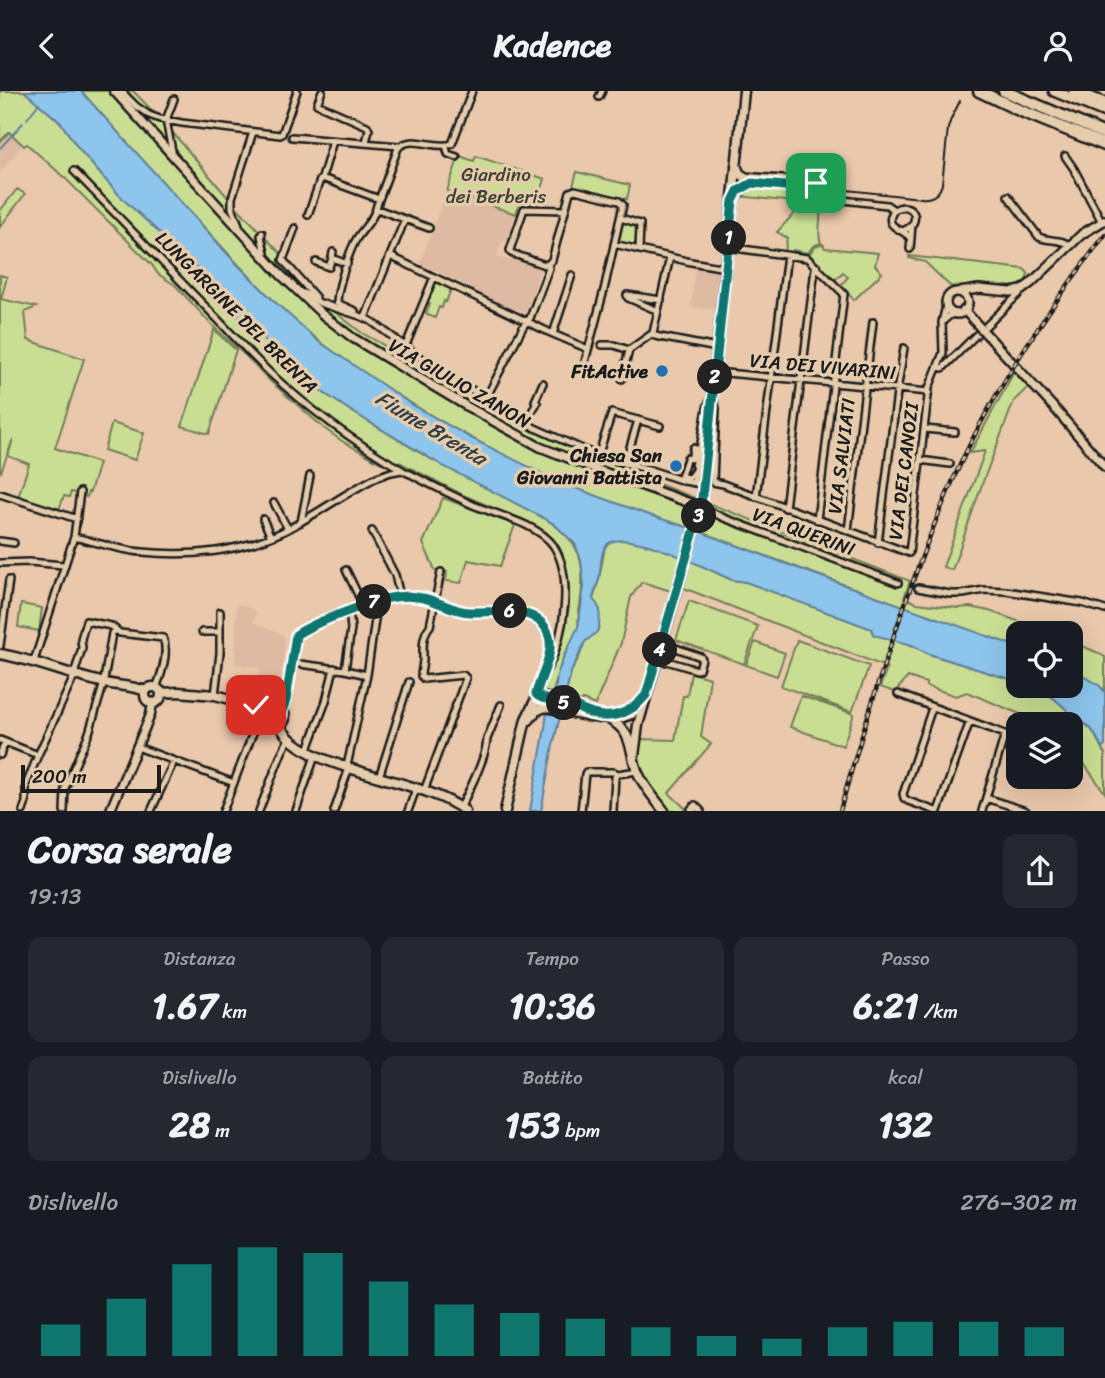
<!DOCTYPE html>
<html lang="it">
<head>
<meta charset="utf-8">
<style>
	:root { --surface:#171b24; --page:#242831; --text:#f1f3f6; --muted:#9ea1a6; --accent:#0f766e }
	body { margin:0; font-family:Sriracha,sans-serif; background:var(--page); color:var(--text); height:100vh; display:flex; flex-direction:column; font-size:26px; white-space:nowrap }
	* { box-sizing:border-box; margin:0 }
	p { font-size:23px; color:var(--muted) }
	.icon { flex:none; width:38px; height:38px; fill:none; stroke:currentColor; stroke-width:2; stroke-linecap:round; stroke-linejoin:round }
	.map { position:relative; height:720px; overflow:hidden }
	.panel { display:flex; flex-direction:column; background:var(--surface); flex:1 }
	.panel>* { flex:none }
	.controls { position:absolute; left:1006px; top:530px; display:grid; gap:14px }
	.controls a { display:grid; place-items:center; width:77px; height:77px; border-radius:14px; background:var(--surface); box-shadow:0 7px 28px #0002; font-size:35px }
	.scale { position:absolute; left:21px; bottom:18px; width:140px; box-sizing:border-box; padding-left:7px; border:4px solid #1c1c1c; border-top:0; font-size:19px; line-height:24px; white-space:nowrap; color:#1c1c1c; -webkit-text-stroke:5px #e4ccac; paint-order:stroke }
	.pin { position:absolute; display:grid; place-items:center; width:60px; height:60px; color:#fff; margin:-30px; border-radius:14px; box-shadow:0 4px 10px #0006 }
	.km { position:absolute; width:35px; height:35px; margin:-18px; border-radius:50%; background:#222; color:#fff; font-size:19px; line-height:35px; text-align:center }
	.round { display:grid; place-items:center; flex:none; width:74px; height:74px; border-radius:14px; background:var(--page) }
	.summary { display:flex; align-items:center; justify-content:space-between; height:119px; padding:0 28px }
	h1 { font-size:38px; font-weight:700; line-height:52px }
	.stats { display:grid; grid-template-columns:repeat(3,1fr); gap:10px; height:119px; padding:7px 28px }
	.stats div { display:grid; align-content:center; border-radius:14px; background:var(--page); text-align:center }
	.stats b { font-size:35px; font-weight:700 }
	.stats small { font-size:19px; font-weight:400 }
	.stats p { font-size:19px }
	.chart { height:196px; padding:14px 28px }
	.chart p { display:flex; justify-content:space-between }
	.chart svg { width:100%; height:126px; margin-top:7px; stroke:var(--accent); stroke-width:6 }
	header { display:flex; justify-content:space-between; align-items:center; height:91px; padding:0 28px; background:var(--surface); font-size:32px; font-weight:700 }
	.map>svg:first-child { display:block }
	.built { fill:#debaa2 }
	.green { fill:#cade93; stroke:#737d58; stroke-width:2 }
	.water { fill:#8ec5ec; stroke:#608199; stroke-width:2 }
	.lines { fill:none; stroke-linecap:round; stroke-linejoin:round }
	.stream { stroke:#608199; stroke-width:2 }
	.pedestrian-casing { stroke:#1c1c1c; stroke-width:10 }
	.minor-casing { stroke:#1c1c1c; stroke-width:10 }
	.tertiary-casing { stroke:#1c1c1c; stroke-width:12 }
	.secondary-casing { stroke:#1c1c1c; stroke-width:13 }
	.trunk-casing { stroke:#1c1c1c; stroke-width:14 }
	.motorway-casing { stroke:#1c1c1c; stroke-width:15 }
	.pedestrian { stroke:#e4ccac; stroke-width:4.5 }
	.minor { stroke:#e4ccac; stroke-width:5 }
	.tertiary { stroke:#e4ccac; stroke-width:7 }
	.secondary { stroke:#e4ccac; stroke-width:8 }
	.trunk { stroke:#e4ccac; stroke-width:9 }
	.motorway { stroke:#e4ccac; stroke-width:10 }
	.tram { stroke:#1c1c1c; stroke-width:2 }
	.rail-casing { stroke:#1c1c1c; stroke-width:4.5 }
	.rail { stroke:#e4ccac; stroke-width:2; stroke-dasharray:5; stroke-linecap:butt }
	.route-casing { stroke:#fff; stroke-width:14 }
	.route { stroke:#0f766e; stroke-width:9 }
	.poi-dot { fill:#1f6fb2; stroke:#e4ccac; stroke-width:2.5 }
	.labels { text-anchor:middle; stroke-width:7; stroke-linejoin:round; paint-order:stroke }
	.park-label { font-size:19px; fill:#3f4334; stroke:#e4ccac }
	.street-label { font-size:19px; fill:#1c1c1c; stroke:#e4ccac }
	.poi-label { font-size:19px; font-weight:bold; fill:#1c1c1c; stroke:#e4ccac; text-anchor:end }
	.water-label { font-size:21px; font-style:italic; fill:#333e46; stroke:#e4ccac }
</style>
</head>
<body>
<header><svg class="icon" aria-label="back" viewBox="0 0 24 24"><path d="M15 5l-7 7 7 7"/></svg>Kadence<svg class="icon" aria-label="person" viewBox="0 0 24 24"><circle cx="12" cy="8" r="4"/><path d="M4 21q1-7 8-7t8 7"/></svg></header>
<div class="map">
<svg width="1105" height="720" viewBox="0 0 1105 720">
	<rect width="100%" height="100%" fill="#e9c8ac"/>
	<filter id="ink" filterUnits="userSpaceOnUse"><feTurbulence type="fractalNoise" baseFrequency=".0143" numOctaves="2"/><feDisplacementMap in="SourceGraphic" scale="14" xChannelSelector="R" yChannelSelector="G"/><feConvolveMatrix kernelMatrix="1 2 1 2 8 2 1 2 1" color-interpolation-filters="sRGB"/></filter>
	<g filter="url(#ink)">
		<path class="built" d="M9,42L22,55L0,81V53Z
			M446,101L515,123L506,151L502,150L497,165L509,170L511,166L541,177L526,222L496,210L433,178L431,181L419,175Z
			M695,176L716,179L720,184L716,219L691,216Z
			M239,513L257,521L253,531L283,544L285,549L281,592L259,587L260,577L235,573L236,514Z"/>
		<path class="green" d="M0,0H24L61,32L78,57L102,85L123,108L191,171L227,210L238,225L321,300L351,320L425,365L544,427C585,452 586,476 579,521C578,526 579,532 578,537C575,547 567,557 563,567C558,579 557,591 552,603L543,600L542,598L557,565L569,516L568,489L564,470L553,449L547,442L527,431L463,404L399,371L381,372L342,350L325,338L270,290L247,266L215,237L175,194L158,183L152,174L66,88L27,53L24,55L9,41L0,51Z
			M81,0H133L168,36L230,109L286,168L322,211L362,242L439,285L464,295L525,332L648,389L910,490L904,507L917,512L958,517L970,516L989,520L1052,542H1018V556L979,543L687,436C598,412 514,372 434,326C390,300 346,273 307,240C269,208 236,171 202,134C162,90 120,46 81,0Z
			M459,65L474,70L476,65L545,88L537,113H519L516,123L447,100Z
			M577,81L630,94L627,108L573,95Z
			M753,95L793,99L804,105L816,109C826,121 815,138 821,152L813,155L808,162L793,159L792,162L785,161L787,147L777,141L804,112L738,105Z
			M17,98L25,103L0,136V120Z
			M626,131L637,135V155L620,152L618,150L623,132Z
			M823,153L825,157L878,162L875,174L882,182L854,209L841,194L848,186L843,181L835,189L809,163L815,156Z
			M909,165L1024,178L1028,182C1026,205 993,193 978,193C972,193 968,196 962,196C958,196 954,195 950,195L925,171L909,167Z
			M0,184L7,186L1,208L36,216L25,221L28,249L84,268L55,357L99,372L90,401H88L87,406L71,401L69,406L64,405L59,418L18,406L29,373L8,365L13,348L1,381L0,380Z
			M435,190L451,198L446,211L444,210L442,217L439,216L435,227L426,223L430,213L427,212Z
			M214,239L236,259L209,343L182,335Z
			M1014,281L1028,296L1014,310L985,385L952,479L943,476L985,360L970,362Z
			M112,332L144,342L135,369L104,359Z
			M443,407L515,434L500,475L468,469L461,492L446,490L447,481L435,479L423,452Z
			M615,448C650,447 700,475 732,489L746,491L872,538L875,544L912,554L929,563L996,584L1018,590V595H1023L1027,598H1034L1046,602L1062,613L1078,629L1091,637L1105,663V702L1082,670L1071,658V634L1039,633L1020,623L967,601L956,605L926,595V592L908,586L895,601L880,596L887,578L886,576L684,497L671,500L642,491L631,506L621,552L595,614L583,609L581,611L565,607L571,581L580,564L588,540L593,509L599,488L605,456L611,450Z
			M689,510L758,535L744,573L676,549Z
			M21,513L42,517L39,540L18,536Z
			M797,549L869,575L852,621L781,595Z
			M1071,550L1096,561L1105,566V599L1071,577Z
			M755,551L785,562L777,585L746,574Z
			M691,582L710,587L701,646L711,653L669,702L686,718L685,720H668L641,680L638,665V648L675,649L683,605H687Z
			M801,605L854,623L843,655L790,636Z"/>
		<path class="water" d="M24,0H81L233,169L276,212L318,250L411,313L471,347L559,391L646,423L687,436L811,482L1018,556V590L996,584L929,563L912,554L874,544L872,538L746,491L732,489C712,480 619,432 605,456C600,465 601,478 599,488C597,495 594,501 593,508L597,513L600,519L599,535L597,541L585,551L571,581L553,654L541,720H530L545,637L548,612L556,594L557,584L563,568L578,536L584,495L581,469L575,453L554,433L544,427L443,375L351,320L321,300L238,225L227,210L191,171L123,108L102,85L78,57L61,32Z
			M1071,577L1100,595L1105,601V655L1102,657C1099,651 1095,642 1090,637C1086,633 1080,631 1075,627C1061,614 1048,597 1027,598L1023,595H1071Z"/>
		<g class="lines">
			<path class="stream" d="M27,28L39,12
				M0,57L23,32"/>
			<defs>
				<path id="pedestrian" d="M446,55L448,63L457,66
					M693,357L697,358L694,374L696,375L694,380L689,387L681,385L687,367L691,368Z"/>
				<path id="minor" d="M121,0L136,15L149,24L160,28L182,32L280,44L282,43L297,0
					M322,0L317,13L367,35L369,39L366,51
					M599,6L602,0
					M292,46L399,55
					M333,50L322,87L379,108
					M173,65L166,29L174,8
					M1065,65L1074,78L1102,131
					M74,80C115,122 155,164 196,206C221,231 245,258 270,282C310,319 356,352 402,379C406,382 412,383 416,386C435,396 454,405 473,414C497,424 538,433 553,454C574,485 564,546 548,577L544,579
					M744,85L795,89L810,86L816,92L814,100
					M748,94L752,92L796,96L808,103L814,100
					M814,100L825,107L887,114L894,119
					M1008,105L1039,146C1049,151 1062,147 1070,155
					M377,118L429,137
					M894,119C914,107 924,134 902,140
					M894,119C882,138 903,136 911,148
					M308,124L320,89L322,87
					M621,127L640,133L639,159
					M238,136L239,134L232,117V107L253,41
					M295,137L283,169L316,207
					M262,142L261,145L265,162L263,165
					M614,153L691,171L726,177
					M728,156L807,167L844,203L817,429
					M910,158L912,134
					M333,161L332,167L347,173
					M390,165L553,243L588,258
					M316,171L329,176L332,167
					M548,173L545,174L511,162L510,159L524,118L565,119
					M304,202L320,212L360,225L371,230L444,284L485,306L535,337L598,365L647,378L684,390L701,393
					M946,215L942,231L949,225L955,222
					M658,220L628,207L627,204L661,209
					M355,223V220L337,212C337,198 349,160 357,147C364,136 375,127 377,114L398,57C411,43 435,59 452,53L472,0
					M365,227L405,128
					M986,235L1019,203L1022,199
					M653,242L670,166
					M653,242L655,245L717,257
					M553,243L572,184
					M406,254L434,186
					M602,254H614L629,259
					M938,276L943,277L976,244
					M715,281L929,301
					M622,288L629,259L653,242
					M486,307L524,234L530,227L549,177L548,173L552,169L570,101L575,99L619,110L623,114L604,199L583,278
					M615,323L660,335
					M525,332L537,312L535,310L543,292
					M925,338L955,341
					M598,365L612,322
					M920,369L950,373
					M625,373L638,329
					M713,391L723,393L909,462L929,297L943,262L942,231
					M713,391L716,317L713,307
					M694,392L707,317L709,311
					M0,403L77,428
					M756,406L787,164
					M274,412L288,438
					M701,416L724,427L898,492
					M785,417L815,178L817,176
					M263,428L271,446
					M301,431L310,385
					M372,440L395,484L400,505
					M848,440L873,231
					M74,446C96,451 119,459 142,461C189,466 241,461 284,440C316,424 345,402 377,386L391,381L402,379
					M0,450L14,452
					M878,452L898,294L904,257
					M0,472L29,471L63,474
					M346,479L363,514
					M918,497L950,503H963L984,499L1006,500L1082,512L1105,519
					M202,541H220
					M0,555L9,489
					M34,570L74,446L80,401
					M657,570L664,571L667,570L697,579L699,578L702,568L701,566L662,552
					M292,572L345,579L367,584
					M345,579L351,538L349,520
					M898,603L1005,643L982,720
					M215,604L220,562V521
					M932,617L903,703L904,707L908,710L936,720
					M282,620L286,609L296,544C310,534 325,529 340,523C359,516 377,508 397,506C422,502 436,515 459,519C484,524 535,510 548,541C556,560 538,595 532,614
					M0,649L38,664
					M137,656L234,692
					M307,661L326,610L334,577
					M0,664L5,651
					M347,675L367,584L377,515L376,510
					M379,686L409,591
					M424,700L466,587L463,584L424,588L421,585C421,580 423,573 423,568C423,557 422,544 430,535L441,481
					M986,707L1026,720
					M460,718C469,699 486,668 487,648L501,614
					M23,720L26,711V694L38,664L72,590L82,557L81,548L86,530L111,535L120,542L163,547C169,562 162,582 156,597
					M64,720L65,697L89,642L103,595L112,542L116,539
					M151,720L174,670
					M223,720L261,621
					M259,720L282,661L289,648
					M296,720L315,665
					M334,720L349,677
					M408,720L416,698
					M581,720L585,683L586,681H614L618,683
					M613,720L615,686L618,683L637,680
					M694,720L691,718L695,714L701,720
					M938,720L970,630"/>
				<path id="tertiary" d="M114,0L281,184L323,224L353,247L468,316L540,356L601,380L701,416
					M959,201L979,198L1011,201L1022,199L1031,192L1082,143L1105,129
					M946 212a11 11 0 1 1 22 0a11 11 0 1 1-22 0Z
					M964,219L1057,320L1105,376
					M110,720L150,625L153,611"/>
				<path id="secondary" d="M734,108C738,98 746,99 748,91L746,87L739,82L736,74
					M0,563C34,569 64,582 97,590C113,595 131,594 146,600
					M145 604a8 8 0 1 1 16 0a8 8 0 1 1-16 0Z
					M161,602L178,601L215,604L274,619
					M269 626a8 8 0 1 1 16 0a8 8 0 1 1-16 0Z
					M529,629L536,620L545,616L590,626L620,627L632,623L641,610
					M610,629C634,641 629,661 638,682C644,696 655,708 664,720
					M279,633C302,682 421,685 465,720
					M634,665L638,634L701,416L744,0
					M505,720L526,628L534,612L542,608L547,607L568,612L598,627"/>
				<path id="trunk" d="M1054,0L1105,21
					M1074,0L1105,12"/>
				<path id="motorway" d="M979,0L1019,19L1105,54
					M1004,0L1105,43"/>
			</defs>
			<use href="#pedestrian" class="pedestrian-casing"/>
			<use href="#minor" class="minor-casing"/>
			<use href="#tertiary" class="tertiary-casing"/>
			<use href="#secondary" class="secondary-casing"/>
			<use href="#trunk" class="trunk-casing"/>
			<use href="#motorway" class="motorway-casing"/>
			<use href="#pedestrian" class="pedestrian"/>
			<use href="#minor" class="minor"/>
			<use href="#tertiary" class="tertiary"/>
			<use href="#secondary" class="secondary"/>
			<use href="#trunk" class="trunk"/>
			<use href="#motorway" class="motorway"/>
			<path class="tram" d="M828,97L921,107C932,108 939,104 942,93L948,37L951,28L960,10"/>
			<defs>
				<path id="rail" d="M840,720C860,648 882,577 907,507C926,453 946,400 972,349C1009,276 1055,209 1105,144"/>
			</defs>
			<use href="#rail" class="rail-casing"/>
			<use href="#rail" class="rail"/>
		</g>
	</g>
	<g class="lines" filter="url(#ink)">
		<defs>
			<path id="route" d="M256,614L270,619L282,620L286,609L296,544C310,534 325,529 340,523C366,514 394,500 423,507C439,510 452,520 469,521C492,522 530,514 545,536C559,556 541,583 536,603C542,610 557,609 567,612C574,614 580,619 587,621C610,631 632,622 646,604L701,416L733,110L738,100L752,92L796,96L808,103L815,99L816,92"/>
		</defs>
		<use href="#route" class="route-casing"/>
		<use href="#route" class="route"/>
	</g>
	<g class="poi-dot">
		<circle cx="662" cy="280" r="7"/>
		<circle cx="676" cy="375" r="7"/>
	</g>
	<g class="labels">
		<g class="park-label">
			<text x="496" y="90">Giardino<tspan x="496" dy="22">dei Berberis</tspan></text>
		</g>
		<g class="street-label">
			<text transform="translate(237 221) rotate(45)" y="7">LUNGARGINE DEL BRENTA</text>
			<text transform="translate(823 275) rotate(5)" y="7">VIA DEI VIVARINI</text>
			<text transform="translate(460 292) rotate(30)" y="7">VIA GIULIO ZANON</text>
			<text transform="translate(841 365) rotate(-83)" y="7">VIA SALVIATI</text>
			<text transform="translate(903 380) rotate(-83)" y="7">VIA DEI CANOZI</text>
			<text transform="translate(804 440) rotate(20)" y="7">VIA QUERINI</text>
		</g>
		<g class="poi-label">
			<text x="648" y="287">FitActive</text>
			<text x="662" y="371">Chiesa San<tspan x="662" dy="22">Giovanni Battista</tspan></text>
		</g>
		<g class="water-label">
			<text transform="translate(431 337) rotate(31)" y="7">Fiume Brenta</text>
		</g>
	</g>
</svg>
<div class="controls">
<a><svg class="icon" aria-label="locate" viewBox="0 0 24 24"><circle cx="12" cy="12" r="6"/><path d="M12 2v4M12 18v4M2 12h4M18 12h4"/></svg></a>
<a><svg class="icon" aria-label="layers" viewBox="0 0 24 24"><path d="M12 4l9 5-9 5-9-5zM3 14l9 5 9-5"/></svg></a>
</div>
<div class="scale">200 m</div>
<div class="pin" style="left:816px;top:92px;background:#1e9e55"><svg class="icon" aria-label="arrive" viewBox="0 0 24 24"><path d="M6 21V4h12l-3 4 3 4H6"/></svg></div>
<div class="pin" style="left:256px;top:614px;background:#d93025"><svg class="icon" aria-label="check" viewBox="0 0 24 24"><path d="M5 12l5 5 9-10"/></svg></div>
<b class="km" style="left:729px;top:147px">1</b>
<b class="km" style="left:715px;top:286px">2</b>
<b class="km" style="left:699px;top:425px">3</b>
<b class="km" style="left:660px;top:559px">4</b>
<b class="km" style="left:564px;top:612px">5</b>
<b class="km" style="left:510px;top:520px">6</b>
<b class="km" style="left:374px;top:511px">7</b>
</div>
<section class="panel">
<div class="summary"><div><h1>Corsa serale</h1><p>19:13</p></div><a class="round"><svg class="icon" aria-label="share" viewBox="0 0 24 24"><path d="M12 15V3M7 8l5-5 5 5M5 13v7h14v-7"/></svg></a></div>
<div class="stats">
<div><p>Distanza</p><b>1.67<small> km</small></b></div>
<div><p>Tempo</p><b>10:36</b></div>
<div><p>Passo</p><b>6:21<small> /km</small></b></div>
</div>
<div class="stats">
<div><p>Dislivello</p><b>28<small> m</small></b></div>
<div><p>Battito</p><b>153<small> bpm</small></b></div>
<div><p>kcal</p><b>132</b></div>
</div>
<div class="chart"><p><span>Dislivello</span>276–302 m</p>
<svg viewBox="0 0 160 44" preserveAspectRatio="none"><path d="M5 44V33M15 44V24M25 44V12M35 44V6M45 44V8M55 44V18M65 44V26M75 44V29M85 44V31M95 44V34M105 44V37M115 44V38M125 44V34M135 44V32M145 44V32M155 44V34"/></svg>
</div>
</section>
</body>
</html>
